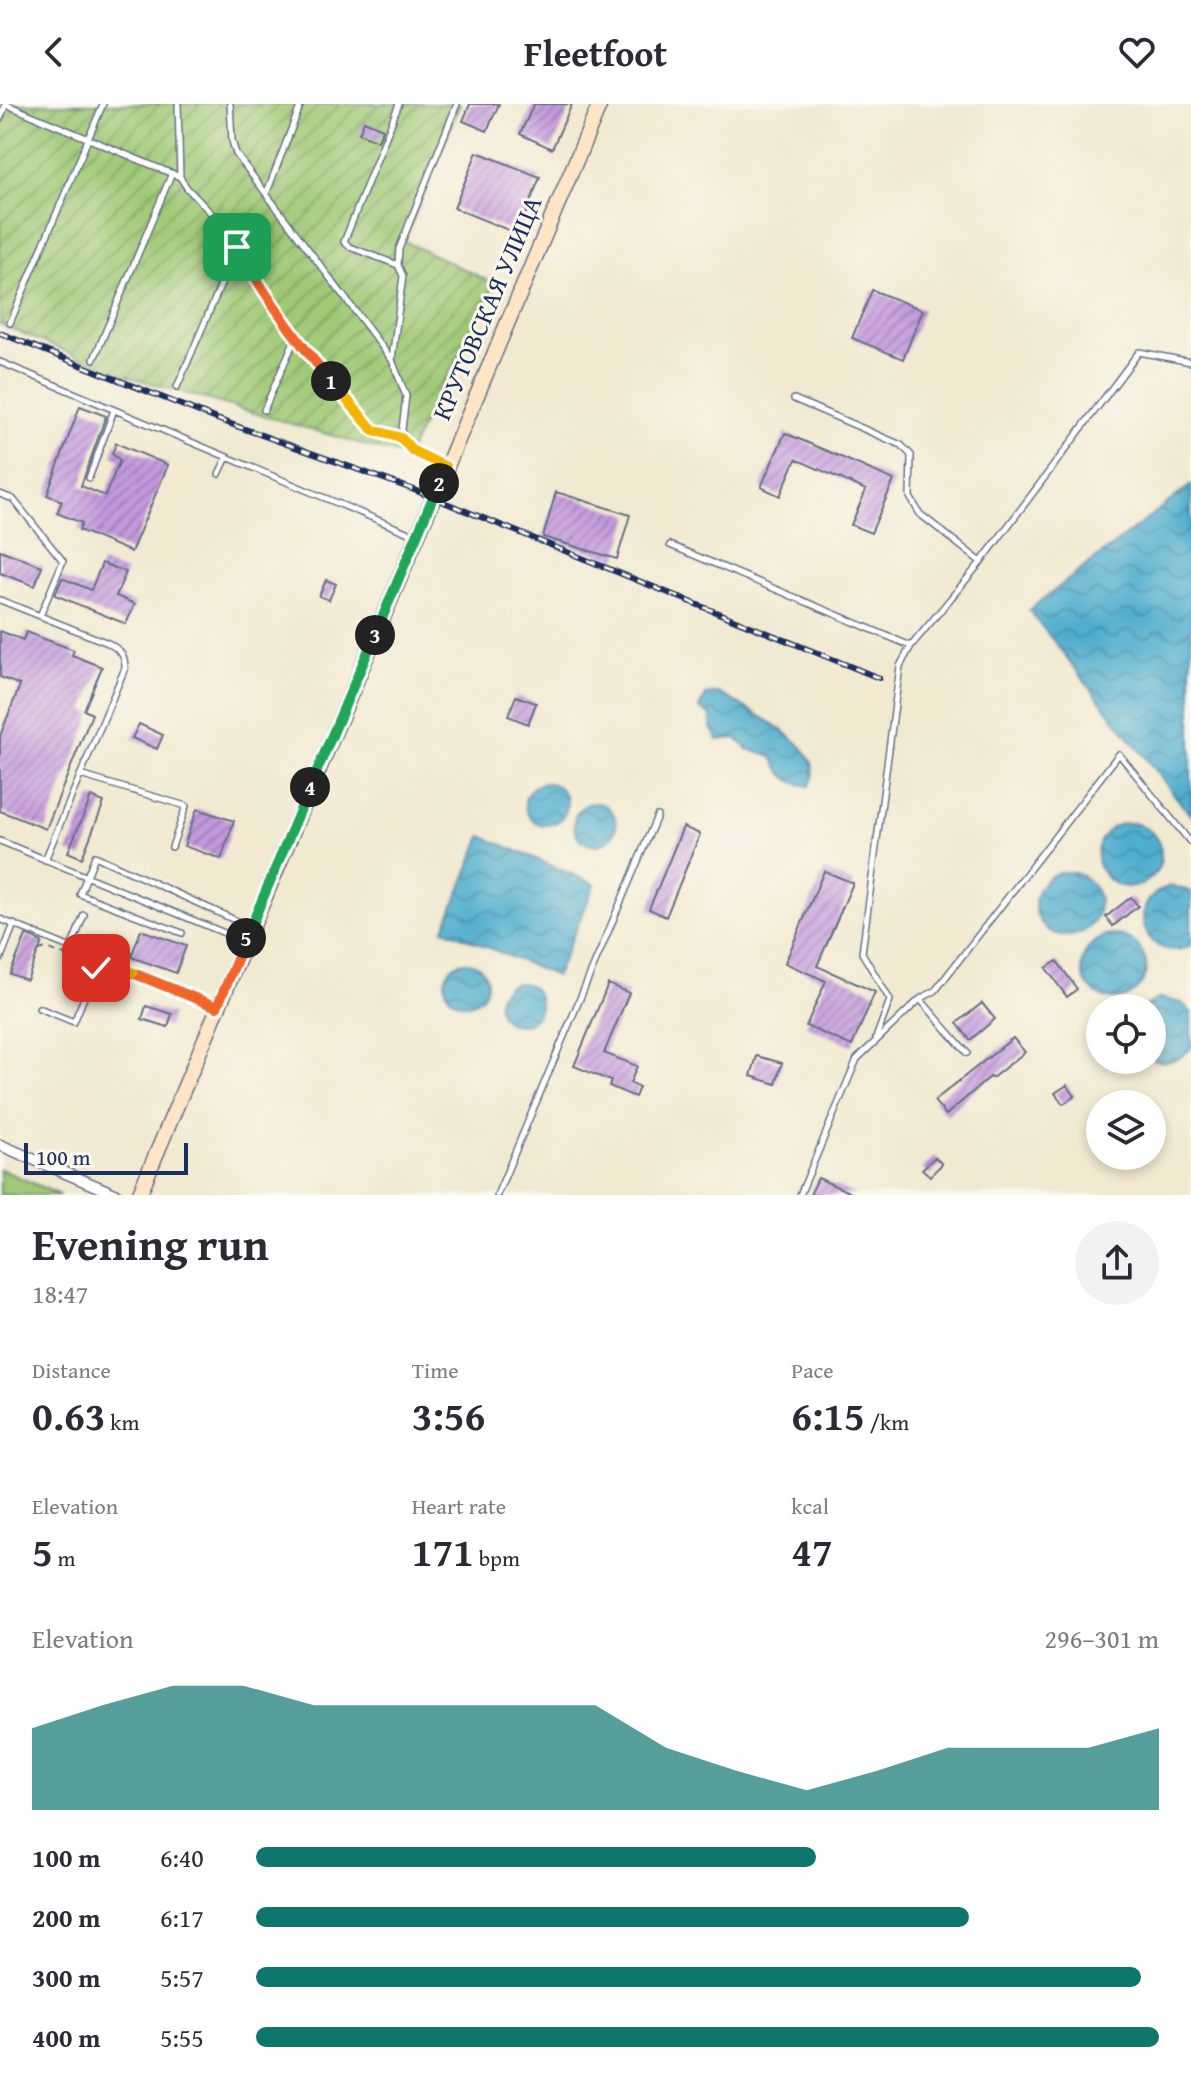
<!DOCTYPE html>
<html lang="en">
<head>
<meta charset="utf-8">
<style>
	:root { --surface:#fff; --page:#f2f2f3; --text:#2b2b33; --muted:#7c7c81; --accent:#0f766e }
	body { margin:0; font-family:"Gentium Book Plus",serif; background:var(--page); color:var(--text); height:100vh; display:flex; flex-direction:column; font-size:30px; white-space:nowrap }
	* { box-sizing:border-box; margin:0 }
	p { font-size:26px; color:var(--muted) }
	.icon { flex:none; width:44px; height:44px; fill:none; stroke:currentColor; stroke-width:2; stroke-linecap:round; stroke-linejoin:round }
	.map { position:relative; height:1091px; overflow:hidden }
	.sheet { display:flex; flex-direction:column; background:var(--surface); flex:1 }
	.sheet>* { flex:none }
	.fabs { position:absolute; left:1086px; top:890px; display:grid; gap:16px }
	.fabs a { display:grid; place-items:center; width:80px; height:80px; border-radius:50%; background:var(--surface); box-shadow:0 4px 12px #0003; font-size:40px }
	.scale { position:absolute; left:24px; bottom:20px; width:164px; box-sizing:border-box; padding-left:8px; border:4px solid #1b2f5e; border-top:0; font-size:22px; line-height:28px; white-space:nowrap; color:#1b2f5e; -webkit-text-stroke:6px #fbf7ec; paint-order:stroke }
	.pin { position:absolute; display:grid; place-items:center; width:68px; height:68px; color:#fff; margin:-34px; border-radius:16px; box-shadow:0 4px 12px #0006 }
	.km { position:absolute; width:40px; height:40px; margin:-20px; border-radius:50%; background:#222; color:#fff; font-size:22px; line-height:40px; text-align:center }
	.round { display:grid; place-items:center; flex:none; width:84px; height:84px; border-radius:42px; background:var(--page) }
	.overview { display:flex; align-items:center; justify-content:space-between; height:136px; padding:0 32px }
	h1 { font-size:44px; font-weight:600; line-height:60px }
	.stats { display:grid; grid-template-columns:repeat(3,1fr); gap:12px; height:136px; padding:8px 32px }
	.stats div { display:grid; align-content:center }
	.stats b { font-size:40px; font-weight:600 }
	.stats small { font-size:22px; font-weight:400 }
	.stats p { font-size:22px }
	.chart { height:224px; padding:16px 32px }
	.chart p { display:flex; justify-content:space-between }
	.chart svg { width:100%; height:144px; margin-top:8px; fill:var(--accent); opacity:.7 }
	ul { padding:0 32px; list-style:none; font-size:26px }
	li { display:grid; grid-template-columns:128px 96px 1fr; align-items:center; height:60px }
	li i { height:20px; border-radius:10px; background:var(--accent) }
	header { display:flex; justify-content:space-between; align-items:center; height:104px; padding:0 32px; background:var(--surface); font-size:36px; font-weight:600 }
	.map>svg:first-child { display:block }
	.green { fill:#9fc975; stroke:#5d7c6a; stroke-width:2 }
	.garden { fill:url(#garden-furrows); stroke:#5d7c6a; stroke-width:2 }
	.water { fill:url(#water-waves); stroke:#366e96; stroke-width:2 }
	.building { fill:url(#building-hatch) }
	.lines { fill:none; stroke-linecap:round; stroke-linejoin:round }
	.lane-casing { stroke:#667086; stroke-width:8 }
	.street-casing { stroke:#667086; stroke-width:13 }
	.secondary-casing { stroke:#667086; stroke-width:17 }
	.path { stroke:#667086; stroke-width:2; stroke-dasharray:6 6; stroke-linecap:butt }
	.lane { stroke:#fff; stroke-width:5 }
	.street { stroke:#fff; stroke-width:10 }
	.secondary { stroke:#fde5c5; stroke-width:14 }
	.rail-casing { stroke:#1b2f5e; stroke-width:6 }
	.rail { stroke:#fbf7ec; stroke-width:3; stroke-dasharray:9; stroke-linecap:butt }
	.split-1-casing { stroke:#fff; stroke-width:16 }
	.split-2-casing { stroke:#fff; stroke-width:16 }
	.split-3-casing { stroke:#fff; stroke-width:16 }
	.split-4-casing { stroke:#fff; stroke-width:16 }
	.split-5-casing { stroke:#fff; stroke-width:16 }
	.split-6-casing { stroke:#fff; stroke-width:16 }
	.split-7-casing { stroke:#fff; stroke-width:16 }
	.split-1 { stroke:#f0652b; stroke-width:10 }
	.split-2 { stroke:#f5b400; stroke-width:10 }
	.split-3 { stroke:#22a559; stroke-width:10 }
	.split-4 { stroke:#22a559; stroke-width:10 }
	.split-5 { stroke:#22a559; stroke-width:10 }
	.split-6 { stroke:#f0652b; stroke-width:10 }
	.split-7 { stroke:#f5b400; stroke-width:10 }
	.labels { text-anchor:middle; stroke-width:6; stroke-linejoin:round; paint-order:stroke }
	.street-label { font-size:26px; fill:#1b2f5e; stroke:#fbf7ec }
</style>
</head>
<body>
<header><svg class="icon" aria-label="back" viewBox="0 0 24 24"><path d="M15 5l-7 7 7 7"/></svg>Fleetfoot<svg class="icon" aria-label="heart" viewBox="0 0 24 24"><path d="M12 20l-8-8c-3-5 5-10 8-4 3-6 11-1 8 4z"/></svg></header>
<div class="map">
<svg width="1191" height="1091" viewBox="0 0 1191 1091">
	<defs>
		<pattern id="garden-furrows" width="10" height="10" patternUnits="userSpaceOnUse" patternTransform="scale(2)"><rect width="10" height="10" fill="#9fc975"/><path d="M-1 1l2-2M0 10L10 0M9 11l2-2" fill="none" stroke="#81a463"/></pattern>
		<pattern id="water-waves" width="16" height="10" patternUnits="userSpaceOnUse" patternTransform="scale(2)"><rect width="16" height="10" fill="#50aece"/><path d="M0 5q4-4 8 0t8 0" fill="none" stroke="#428eaa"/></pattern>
		<pattern id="building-hatch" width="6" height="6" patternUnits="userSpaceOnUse" patternTransform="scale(2)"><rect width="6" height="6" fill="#c499dd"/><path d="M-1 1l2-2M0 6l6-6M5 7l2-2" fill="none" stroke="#9e7db6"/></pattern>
	</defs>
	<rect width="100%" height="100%" fill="#fbf7ec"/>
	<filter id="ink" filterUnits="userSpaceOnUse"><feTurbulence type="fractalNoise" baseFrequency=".0125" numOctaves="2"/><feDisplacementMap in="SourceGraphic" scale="16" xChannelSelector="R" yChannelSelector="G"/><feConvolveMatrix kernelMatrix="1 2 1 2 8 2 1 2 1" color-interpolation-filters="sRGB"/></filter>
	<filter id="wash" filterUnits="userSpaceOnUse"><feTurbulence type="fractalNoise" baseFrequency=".006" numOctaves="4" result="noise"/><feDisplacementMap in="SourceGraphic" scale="32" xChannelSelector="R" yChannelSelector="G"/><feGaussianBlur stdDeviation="1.8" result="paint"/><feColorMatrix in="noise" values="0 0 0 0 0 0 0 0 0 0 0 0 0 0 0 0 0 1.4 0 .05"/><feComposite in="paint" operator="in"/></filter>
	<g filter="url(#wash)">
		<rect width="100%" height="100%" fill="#f1e9d0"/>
		<path class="green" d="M0,1065L60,1091H0Z"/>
		<path class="garden" d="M0,0H460L404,137L495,180L406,353L120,270L0,220Z"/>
		<path class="water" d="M1191,381V712L1029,506Z
			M719,589C745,604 835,645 809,682C787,679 782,671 772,653L748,645L736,634L718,636L711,624V612L699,604L706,591Z
			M525 700a21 21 0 1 1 42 0a21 21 0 1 1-42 0Z
			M574 720a21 21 0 1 1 42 0a21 21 0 1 1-42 0Z
			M1097 751a32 32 0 1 1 64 0a32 32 0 1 1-64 0Z
			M482,732L595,780L556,872L444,825Z
			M1035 800a32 32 0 1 1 64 0a32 32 0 1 1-64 0Z
			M1170,782L1191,787V841C1149,864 1119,799 1170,782Z
			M1082 863a32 32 0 1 1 64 0a32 32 0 1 1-64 0Z
			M445 879a21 21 0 1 1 42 0a21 21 0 1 1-42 0Z
			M498 900a21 21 0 1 1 42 0a21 21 0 1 1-42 0Z
			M1160,894L1182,899L1191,908V944C1180,956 1168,961 1152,955V904H1141Z"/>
		<g id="blocks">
			<path class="building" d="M470,0H499L487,27L463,17Z
				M534,0H572L552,45L520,30Z
				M364,17L383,25L378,37L359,29Z
				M477,48L540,73L518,130L454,104Z
				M872,186L923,206L903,255L852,234Z
				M80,302L106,312L81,382L105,392L120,356L112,350L116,339L168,361L131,448L79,426L82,419L57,409L62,397L47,391Z
				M785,329L894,376L871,429L851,421L866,386L796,355L780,392L761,383Z
				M556,388L630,411L617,455L543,433Z
				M0,446L42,462L35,482L0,469Z
				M102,459L126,468L116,492L135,500L126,520L55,491L62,474L91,486Z
				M326,476L336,480L329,496L319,492Z
				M0,527L23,536L26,528L74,546L72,551L102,563L84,606L92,610L46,725L0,707V632L20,581L0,573Z
				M516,592L536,599L528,620L508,612Z
				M139,620L163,631L157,645L132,634Z
				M91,693L104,698L82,754L68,748Z
				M197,705L234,717L221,755L184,742Z
				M683,723L700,730L666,813L649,805Z
				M824,767L853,779L817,862L875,888L852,942L806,922L826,877L785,859Z
				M1131,793L1138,802L1113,822L1106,813Z
				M141,826L186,842L176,869L131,853Z
				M26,831L42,838L27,876L10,870Z
				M1057,857L1077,885L1067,893L1046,864Z
				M608,880L629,889L604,949L637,962L630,979L639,983L635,993L609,982L611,977L574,962Z
				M982,899L995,915L970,936L957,919Z
				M146,902L172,910L168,923L142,915Z
				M1013,934L1025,948L992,974L990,973L946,1011L934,997Z
				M757,952L782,959L776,980L751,972Z
				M1067,981L1075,992L1063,1000L1055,989Z
				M935,1053L942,1060L930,1072L922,1065Z
				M818,1074L855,1091H810Z"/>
		</g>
	</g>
	<g filter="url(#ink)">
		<use href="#blocks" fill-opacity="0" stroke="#667086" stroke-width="2"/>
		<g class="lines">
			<defs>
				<path id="lane" d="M5,0L180,73
					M178,0L180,73L187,84L230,129L267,195L295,235L373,326L401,334L413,347L445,362
					M230,0L232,37L236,50L392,256L406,292L401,334
					M0,15L6,0
					M267,88L301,0
					M398,161L350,143L344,138L399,0
					M10,219L103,0
					M94,255L172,69
					M392,255L403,172L398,161L399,145L457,0
					M0,258L416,432
					M177,283L237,143
					M794,295L901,341L911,351L910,393L920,410L981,458
					M264,306L295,235
					M219,370L227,353
					M89,374L114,306
					M0,390L13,395L63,457L40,512
					M670,441L911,542
					M0,496L108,539C120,546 125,550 125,564L45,756
					M80,671L186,702L172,743
					M0,737L244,837
					M0,815L216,903
					M182,829L80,790L95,752L250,823
					M71,844L84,811
					M0,856L14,820
					M920,895L967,949
					M39,904L74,918L100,855
					M876,934L890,896L862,849L900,562L911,542L981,458L1139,248L1191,258
					M497,1091L657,712
					M800,1091L857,955L920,895L935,887L1119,650L1191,739"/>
				<path id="street" d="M0,1041L117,1091"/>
				<path id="secondary" d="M139,1091L600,0"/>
			</defs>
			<use href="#lane" class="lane-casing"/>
			<use href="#street" class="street-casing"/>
			<use href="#secondary" class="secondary-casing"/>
			<path class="path" d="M39,846L47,844L87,860"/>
			<use href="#lane" class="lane"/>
			<use href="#street" class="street"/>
			<use href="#secondary" class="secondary"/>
			<defs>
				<path id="rail" d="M0,229L214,314L409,384L879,574"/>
			</defs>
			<use href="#rail" class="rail-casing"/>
			<use href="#rail" class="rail"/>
		</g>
	</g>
	<g class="lines" filter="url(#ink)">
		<defs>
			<path id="split-1" d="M237,143C265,191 295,235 331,277"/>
			<path id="split-2" d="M331,277L373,326L401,334L413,347L446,363L439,379"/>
			<path id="split-3" d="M375,531L439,379"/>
			<path id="split-4" d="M310,683L375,531"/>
			<path id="split-5" d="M246,834L310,683"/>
			<path id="split-6" d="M133,869L217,903L246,834"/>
			<path id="split-7" d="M96,864L100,855L133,869"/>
		</defs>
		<use href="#split-1" class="split-1-casing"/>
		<use href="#split-2" class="split-2-casing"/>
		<use href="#split-3" class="split-3-casing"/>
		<use href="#split-4" class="split-4-casing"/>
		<use href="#split-5" class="split-5-casing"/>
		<use href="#split-6" class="split-6-casing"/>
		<use href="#split-7" class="split-7-casing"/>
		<use href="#split-1" class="split-1"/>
		<use href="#split-2" class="split-2"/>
		<use href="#split-3" class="split-3"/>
		<use href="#split-4" class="split-4"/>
		<use href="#split-5" class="split-5"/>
		<use href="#split-6" class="split-6"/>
		<use href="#split-7" class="split-7"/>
	</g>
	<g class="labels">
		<g class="street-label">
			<text transform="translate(487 204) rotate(-67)" y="9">КРУТОВСКАЯ УЛИЦА</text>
		</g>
	</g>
</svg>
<div class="fabs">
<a><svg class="icon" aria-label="locate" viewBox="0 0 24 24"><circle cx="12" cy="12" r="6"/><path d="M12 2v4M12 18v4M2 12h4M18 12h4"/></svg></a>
<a><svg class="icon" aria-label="layers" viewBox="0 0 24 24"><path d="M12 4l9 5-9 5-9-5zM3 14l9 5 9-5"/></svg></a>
</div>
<div class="scale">100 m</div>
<div class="pin" style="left:237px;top:143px;background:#1e9e55"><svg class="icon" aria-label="arrive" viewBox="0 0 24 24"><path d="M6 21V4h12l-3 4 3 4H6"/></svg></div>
<div class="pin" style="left:96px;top:864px;background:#d93025"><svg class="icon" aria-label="check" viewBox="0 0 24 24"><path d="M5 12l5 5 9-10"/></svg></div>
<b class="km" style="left:331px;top:277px">1</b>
<b class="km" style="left:439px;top:379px">2</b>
<b class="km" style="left:375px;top:531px">3</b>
<b class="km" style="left:310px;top:683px">4</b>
<b class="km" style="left:246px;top:834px">5</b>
</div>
<section class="sheet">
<div class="overview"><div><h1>Evening run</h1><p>18:47</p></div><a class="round"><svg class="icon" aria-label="share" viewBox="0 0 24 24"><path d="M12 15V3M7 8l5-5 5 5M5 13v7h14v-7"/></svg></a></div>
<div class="stats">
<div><p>Distance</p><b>0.63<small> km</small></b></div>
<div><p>Time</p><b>3:56</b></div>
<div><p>Pace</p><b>6:15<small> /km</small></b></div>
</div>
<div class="stats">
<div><p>Elevation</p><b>5<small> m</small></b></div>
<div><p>Heart rate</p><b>171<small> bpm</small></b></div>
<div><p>kcal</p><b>47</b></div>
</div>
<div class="chart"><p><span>Elevation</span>296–301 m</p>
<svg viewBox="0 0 160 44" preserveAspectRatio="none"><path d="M0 44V19L10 12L20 6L30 6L40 12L50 12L60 12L70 12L80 12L90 25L100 32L110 38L120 32L130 25L140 25L150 25L160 19V44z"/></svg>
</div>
<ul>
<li><b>100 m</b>6:40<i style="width:62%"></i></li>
<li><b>200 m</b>6:17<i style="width:79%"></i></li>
<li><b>300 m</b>5:57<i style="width:98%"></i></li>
<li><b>400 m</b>5:55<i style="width:100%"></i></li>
</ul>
</section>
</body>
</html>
